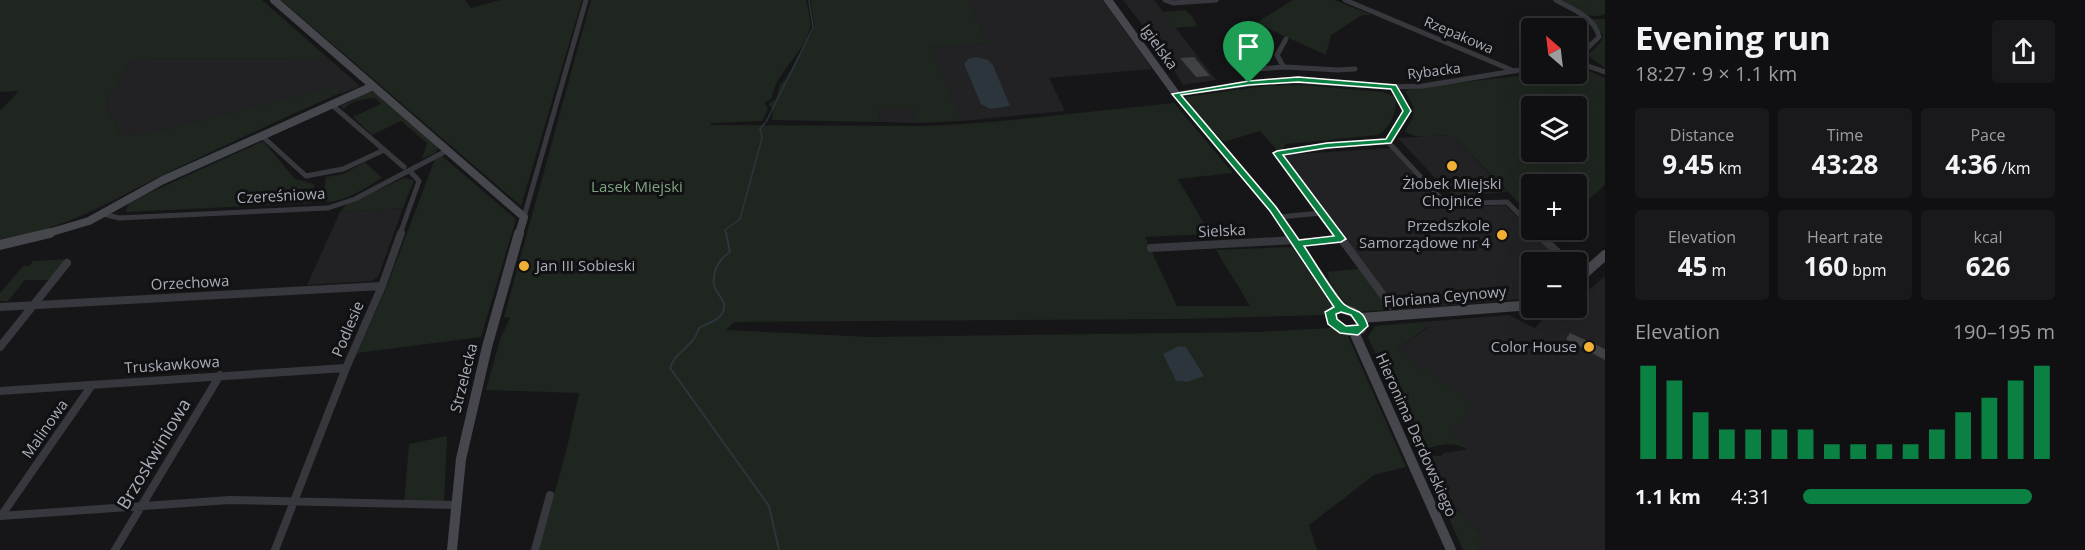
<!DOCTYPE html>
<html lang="en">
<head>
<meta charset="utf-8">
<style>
	:root { --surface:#101012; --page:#19191b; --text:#f1f3f6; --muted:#9c9d9f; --line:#303032; --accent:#0b8043 }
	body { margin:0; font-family:"Open Sans",sans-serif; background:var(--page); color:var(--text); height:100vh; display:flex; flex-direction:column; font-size:22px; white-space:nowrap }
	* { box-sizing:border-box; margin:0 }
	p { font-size:20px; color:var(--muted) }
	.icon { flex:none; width:33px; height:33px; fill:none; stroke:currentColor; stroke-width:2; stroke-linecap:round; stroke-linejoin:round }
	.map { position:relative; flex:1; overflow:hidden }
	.details { display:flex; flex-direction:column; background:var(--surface); width:480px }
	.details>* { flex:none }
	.needle { width:39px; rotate:332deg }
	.buttons { position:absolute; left:1521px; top:18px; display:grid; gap:12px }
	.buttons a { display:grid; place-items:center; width:66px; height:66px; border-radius:6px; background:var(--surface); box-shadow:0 6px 24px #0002,0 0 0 2px var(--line); font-size:30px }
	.pin { position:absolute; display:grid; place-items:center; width:51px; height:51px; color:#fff; margin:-62px -26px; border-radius:50% 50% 50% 0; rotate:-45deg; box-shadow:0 0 6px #0007 }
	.pin .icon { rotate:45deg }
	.round { display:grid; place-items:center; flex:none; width:63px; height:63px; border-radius:6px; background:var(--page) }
	.headline { display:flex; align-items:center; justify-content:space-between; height:102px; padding:0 30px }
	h1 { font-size:33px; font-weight:700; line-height:45px }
	.figures { display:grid; grid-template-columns:repeat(3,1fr); gap:9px; height:102px; padding:6px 30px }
	.figures div { display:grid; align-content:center; border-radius:6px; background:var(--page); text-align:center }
	.figures b { font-size:26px; font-weight:700 }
	.figures small { font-size:16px; font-weight:400 }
	.figures p { font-size:16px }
	.chart { height:168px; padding:12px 30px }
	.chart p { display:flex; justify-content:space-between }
	.chart svg { width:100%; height:108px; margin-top:6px; stroke:var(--accent); stroke-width:6 }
	ul { padding:0 30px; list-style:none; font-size:20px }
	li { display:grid; grid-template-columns:96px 72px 1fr; align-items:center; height:45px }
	li i { height:15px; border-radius:8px; background:var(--accent) }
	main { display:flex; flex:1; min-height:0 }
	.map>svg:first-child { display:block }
	.built { fill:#222225 }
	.green { fill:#1e261f; fill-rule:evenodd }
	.water { fill:#2c353c }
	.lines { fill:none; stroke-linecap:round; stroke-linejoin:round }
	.stream-far1 { stroke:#2c353c; stroke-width:1.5 }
	.stream { stroke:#2c353c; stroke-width:2 }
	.building { fill:#404145 }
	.street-far1 { stroke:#37383d; stroke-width:5 }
	.street { stroke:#37383d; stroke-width:8 }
	.secondary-far1 { stroke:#45474d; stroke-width:8 }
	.secondary { stroke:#45474d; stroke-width:10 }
	.route { fill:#0b8043; stroke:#fff; stroke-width:1.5; fill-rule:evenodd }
	.poi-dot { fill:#f2b134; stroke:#111113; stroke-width:2 }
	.labels { text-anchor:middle; stroke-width:6; stroke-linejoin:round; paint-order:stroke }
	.far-street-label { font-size:14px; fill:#a8adb8; stroke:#111113 }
	.street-label { font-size:15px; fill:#a8adb8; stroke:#111113 }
	.poi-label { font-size:15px; fill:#a8adb8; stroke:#111113; text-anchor:end }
	.park-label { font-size:15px; fill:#7fa381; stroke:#111113 }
	.near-street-label { font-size:18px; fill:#a8adb8; stroke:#111113 }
</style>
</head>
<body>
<main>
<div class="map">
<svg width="1605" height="550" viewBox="0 0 1605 550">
	<rect width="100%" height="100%" fill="#161618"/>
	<path class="built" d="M968,0H1103L1152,69L1049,78L1065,111L962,121L929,47L987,43Z
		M1123,0H1154L1216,80L1183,85L1162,50Z
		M132,58L329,59L360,86L341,94L338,87L141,135L121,134L105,105Z
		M879,109H914L916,123L880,122Z
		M1447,135L1454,137L1507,192L1456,196L1447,191L1398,138Z
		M1391,148L1444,208L1505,205L1565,262H1532L1531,298L1398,310L1283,155Z
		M403,208L378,277L371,281L307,285L340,212Z
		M1605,276V550H1477L1483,536L1465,519L1436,481L1431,464L1444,453L1470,449L1450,430L1397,350L1428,327L1423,322L1509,315L1535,328L1546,316L1569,308H1576L1577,300Z"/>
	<path class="green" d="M0,0H262L329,59L132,58L105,105L121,134L141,135L339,86L340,93C281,119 223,146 165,174C107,202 67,230 0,239V111L19,91L0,92Z
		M281,0H465L471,8L500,0H582L521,206Z
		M591,0H806C808,9 811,19 810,28C808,48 773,76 772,98L764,103L768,109L762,121L711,123V125L928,126L991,122L1174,103L1233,173L1178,179L1210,234L1145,237L1177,306H1250L1216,250L1292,247L1332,305L1326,315L1178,319L734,322L726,330L870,337L1257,332L1331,328L1348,336L1406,467L1374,475L1309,525L1317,550H539L567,448L579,393L486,390L500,339L510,318L504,317ZM1179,346L1204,376H1203L1188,382L1176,381L1164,354Z
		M811,0H968L987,43L930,47L962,121L916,123L913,109H879L880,122L772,120L773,109L768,104L776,99L780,84L785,80L814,29Z
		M1293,0H1334L1372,15H1362L1331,35L1326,55L1256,23Z
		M1559,0H1605V14C1589,21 1574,9 1559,0Z
		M1185,10L1192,16L1197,26L1175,28L1163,12Z
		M1591,19H1605V68L1586,54H1589L1601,42L1603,35Z
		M1587,70L1605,78V185L1577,210L1576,184H1532L1531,215L1454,137C1436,131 1421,143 1405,131C1417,113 1416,110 1405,91L1409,90L1408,88L1537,74H1576L1577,71ZM1532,106H1576V152H1532Z
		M1300,85L1383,92L1396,97C1396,113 1392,126 1378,135L1286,144L1282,150H1277L1260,131L1224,142L1198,115L1185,97L1266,86Z
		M372,91L377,94L436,144L438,148L435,153L422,159L427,143L401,121L372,135L353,117L381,104L375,98C364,99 352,100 344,109L340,106L354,100L352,98Z
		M263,141L295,179L314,184L312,203L126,212L128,204L147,194Z
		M442,156L516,219L481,337L357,353L387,286L435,159Z
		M365,162L382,178C366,187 342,205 323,201L326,177L343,174Z
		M404,178L414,180L403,208L340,212L346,205Z
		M70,259L52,280H25L8,301H0V293L23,266H29L33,261Z
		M1367,268L1398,309L1356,312C1344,303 1330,287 1327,272Z
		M1423,322L1428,326L1397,350L1475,405L1450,430L1471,449L1468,450C1451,439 1437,446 1419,451L1368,337L1375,326Z
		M447,436L444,503H404L409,444Z
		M1421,455L1441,456L1431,464C1439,492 1462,517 1483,536L1477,550H1463Z"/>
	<path class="water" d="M976,57L988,60L993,65L1010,106L990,109L981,104L964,64L968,59Z
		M1179,346L1186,347L1204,376L1188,382L1176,381L1163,354Z"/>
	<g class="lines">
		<path class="stream-far1" d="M766,122L813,28L809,0
			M726,234L725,230L740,219L762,138L760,129L765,123"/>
		<path class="stream" d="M726,233L730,252C719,259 712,271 714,285C716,295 728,300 723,312C720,320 706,324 699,328C694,347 676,350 670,368L769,506L779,550"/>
	</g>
	<path class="building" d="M1194,57L1210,76L1196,77L1180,58Z
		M1570,333L1605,349V360L1566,339Z"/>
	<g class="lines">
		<path class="street-far1" d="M1165,0L1173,3L1216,0
			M1345,0L1514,71L1532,68
			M1556,0C1572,9 1595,17 1599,37L1578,57L1579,62
			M1231,38L1249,83
			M1576,62L1605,72
			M1283,66L1277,55L1286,39
			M1243,70L1285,67L1338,70L1355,69
			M1393,87L1401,96L1407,111L1388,142L1446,204L1507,202L1532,227
			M1176,94L1280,80L1389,87L1423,86L1514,71
			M332,105L404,167
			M262,136L306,176L343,169L384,150
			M103,214L119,218L328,208L355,199L448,150
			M524,217L586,0
			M1279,217L1321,213
			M1534,230L1539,234
			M400,234L419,181L410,171
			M1338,234L1277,153L1327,145L1388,142"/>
		<path class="street" d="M1337,233L1391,306
			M1537,233L1568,262
			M1297,243L1342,239
			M1151,248L1295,240
			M1576,269L1584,274
			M0,307L382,286
			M0,347L67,263
			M0,391L346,368
			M0,516L230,500L455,505
			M1,516L92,385
			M115,550L220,375
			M275,550L346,368L382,286L401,233
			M535,550L550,495"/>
		<path class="secondary-far1" d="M274,0L524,217L519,234
			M1108,0L1176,94L1273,209L1290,234
			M45,234L89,221L163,180L373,86"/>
		<path class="secondary" d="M1289,233L1341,308
			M0,245L50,233
			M1576,281L1605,255
			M1336,308C1348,309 1356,312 1363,322L1361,329C1347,334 1336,329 1330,316Z
			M1361,318L1532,305
			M1354,332L1451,550
			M452,550L461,459L487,347L519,233"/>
	</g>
	<path class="route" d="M1298,77L1396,85L1411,111L1391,143L1327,148L1283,155L1346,239L1341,242L1304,246C1311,256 1337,300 1345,305C1357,314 1362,307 1368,326L1358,335L1340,333L1328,324L1325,312L1334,307L1270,211L1172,94L1249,81ZM1298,82L1391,89L1403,111L1386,139L1327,143L1277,151L1273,153L1334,236L1299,240L1276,207L1181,95L1249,85ZM1341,312L1351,315L1358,325L1346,326L1337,319L1336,314Z"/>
	<g class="poi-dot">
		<circle cx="1452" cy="166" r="6"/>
		<circle cx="1502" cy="235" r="6"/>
		<circle cx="524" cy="266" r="6"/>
		<circle cx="1589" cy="347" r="6"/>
	</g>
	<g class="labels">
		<g class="far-street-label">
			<text transform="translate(1459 35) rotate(23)" y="5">Rzepakowa</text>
			<text transform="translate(1434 71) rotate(-7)" y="5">Rybacka</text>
		</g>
		<g class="street-label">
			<text transform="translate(1159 47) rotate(54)" y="5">Igielska</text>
			<text transform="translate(281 196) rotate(-3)" y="5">Czereśniowa</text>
			<text transform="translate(1222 231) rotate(-3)" y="5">Sielska</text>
			<text transform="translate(190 283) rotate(-3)" y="5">Orzechowa</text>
			<text transform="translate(1445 297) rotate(-5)" y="5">Floriana Ceynowy</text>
			<text transform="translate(348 329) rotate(-67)" y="5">Podlesie</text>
			<text transform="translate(172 365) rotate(-4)" y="5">Truskawkowa</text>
			<text transform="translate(464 378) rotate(-76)" y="5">Strzelecka</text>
			<text transform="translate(45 429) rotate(-55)" y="5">Malinowa</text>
			<text transform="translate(1416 435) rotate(66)" y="5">Hieronima Derdowskiego</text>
		</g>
		<g class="poi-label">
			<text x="1452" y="189" text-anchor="middle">Żłobek Miejski<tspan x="1452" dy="17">Chojnice</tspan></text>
			<text x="1490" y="231">Przedszkole<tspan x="1490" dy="17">Samorządowe nr 4</tspan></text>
			<text x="536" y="271" text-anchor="start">Jan III Sobieski</text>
			<text x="1577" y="352">Color House</text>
		</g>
		<g class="park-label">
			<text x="637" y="192">Lasek Miejski</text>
		</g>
		<g class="near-street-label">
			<text transform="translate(154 454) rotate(-59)" y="6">Brzoskwiniowa</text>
		</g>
	</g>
</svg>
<div class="buttons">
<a><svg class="needle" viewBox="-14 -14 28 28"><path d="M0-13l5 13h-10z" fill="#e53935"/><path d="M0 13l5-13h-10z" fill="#9c9d9f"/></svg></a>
<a><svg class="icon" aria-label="layers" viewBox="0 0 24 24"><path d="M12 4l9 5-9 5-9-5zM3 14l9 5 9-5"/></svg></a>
<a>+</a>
<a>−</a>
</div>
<div class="pin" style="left:1249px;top:83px;background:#1e9e55"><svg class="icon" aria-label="arrive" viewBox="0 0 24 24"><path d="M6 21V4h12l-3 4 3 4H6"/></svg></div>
</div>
<section class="details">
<div class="headline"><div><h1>Evening run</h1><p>18:27 · 9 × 1.1 km</p></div><a class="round"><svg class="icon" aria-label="share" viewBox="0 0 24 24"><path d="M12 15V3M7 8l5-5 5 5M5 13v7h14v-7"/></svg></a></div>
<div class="figures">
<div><p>Distance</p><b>9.45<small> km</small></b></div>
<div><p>Time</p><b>43:28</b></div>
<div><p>Pace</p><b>4:36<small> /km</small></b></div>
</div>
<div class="figures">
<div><p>Elevation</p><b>45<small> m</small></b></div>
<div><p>Heart rate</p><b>160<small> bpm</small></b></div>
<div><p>kcal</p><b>626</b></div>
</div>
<div class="chart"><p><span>Elevation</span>190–195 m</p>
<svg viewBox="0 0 160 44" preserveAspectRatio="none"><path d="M5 44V6M15 44V12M25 44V25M35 44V32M45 44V32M55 44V32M65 44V32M75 44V38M85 44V38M95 44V38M105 44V38M115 44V32M125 44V25M135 44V19M145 44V12M155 44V6"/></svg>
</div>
<ul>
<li><b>1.1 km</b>4:31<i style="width:91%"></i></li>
</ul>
</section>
</main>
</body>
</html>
